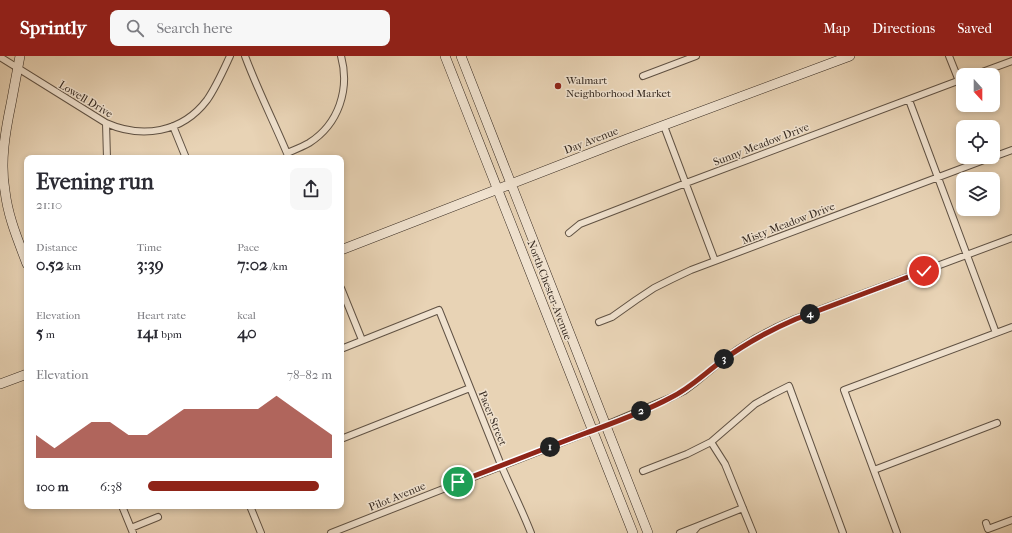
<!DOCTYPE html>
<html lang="en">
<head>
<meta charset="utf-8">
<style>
	:root { --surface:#fff; --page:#f7f7f7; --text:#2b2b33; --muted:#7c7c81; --accent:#8f2418 }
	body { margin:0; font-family:"IM FELL French Canon",serif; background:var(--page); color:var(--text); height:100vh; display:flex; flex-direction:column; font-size:15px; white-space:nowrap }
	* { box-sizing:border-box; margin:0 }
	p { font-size:13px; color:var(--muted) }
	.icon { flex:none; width:22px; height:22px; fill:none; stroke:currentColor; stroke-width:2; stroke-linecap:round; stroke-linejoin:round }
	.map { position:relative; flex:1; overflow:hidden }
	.side { position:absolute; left:24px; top:99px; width:320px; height:354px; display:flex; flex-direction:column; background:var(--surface); border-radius:8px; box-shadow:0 2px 6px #0003 }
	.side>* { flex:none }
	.needle { width:26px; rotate:159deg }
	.buttons { position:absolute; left:956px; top:12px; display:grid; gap:8px }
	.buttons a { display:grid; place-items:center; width:44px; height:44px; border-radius:8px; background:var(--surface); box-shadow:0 2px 6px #0003; font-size:20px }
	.pin { position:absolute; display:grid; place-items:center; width:34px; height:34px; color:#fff; margin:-17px; border:2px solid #fff; border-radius:50%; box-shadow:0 1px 4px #0007 }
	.km { position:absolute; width:20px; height:20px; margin:-10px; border-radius:50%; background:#222; color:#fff; font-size:11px; line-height:20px; text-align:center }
	.round { display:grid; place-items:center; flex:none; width:42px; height:42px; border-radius:8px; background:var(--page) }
	.head { display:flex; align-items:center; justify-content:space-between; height:68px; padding:0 12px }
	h1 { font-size:22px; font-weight:700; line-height:30px }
	.metrics { display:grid; grid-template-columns:repeat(3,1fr); gap:6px; height:68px; padding:4px 12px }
	.metrics div { display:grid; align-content:center }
	.metrics b { font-size:17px; font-weight:700 }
	.metrics small { font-size:11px; font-weight:400 }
	.metrics p { font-size:11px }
	.chart { height:112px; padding:8px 12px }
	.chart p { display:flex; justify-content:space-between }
	.chart svg { width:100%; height:72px; margin-top:4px; fill:var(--accent); opacity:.7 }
	ul { padding:0 12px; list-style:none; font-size:13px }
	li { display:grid; grid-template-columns:64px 48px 1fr; align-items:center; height:30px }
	li i { height:10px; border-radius:5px; background:var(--accent) }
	header { display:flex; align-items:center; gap:24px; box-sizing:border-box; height:56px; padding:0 20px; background:var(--accent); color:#fff }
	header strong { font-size:19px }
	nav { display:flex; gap:22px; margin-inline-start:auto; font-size:14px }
	.search { width:280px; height:36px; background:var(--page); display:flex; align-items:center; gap:10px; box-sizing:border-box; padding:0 14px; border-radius:8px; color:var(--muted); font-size:15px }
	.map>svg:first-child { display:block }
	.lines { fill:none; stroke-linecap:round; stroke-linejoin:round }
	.street-casing { stroke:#605244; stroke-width:8 }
	.secondary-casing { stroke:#33271e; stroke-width:10 }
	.street { stroke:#f0e2cf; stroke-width:6 }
	.secondary { stroke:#f0e2cf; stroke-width:9 }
	.route-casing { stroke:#fff; stroke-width:8 }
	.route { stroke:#8f2418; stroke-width:5 }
	.poi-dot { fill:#8f2418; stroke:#f0e2cf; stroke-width:1.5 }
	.labels { text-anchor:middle; stroke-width:3; stroke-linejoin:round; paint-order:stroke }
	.poi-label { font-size:11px; fill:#33271e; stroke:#f0e2cf; text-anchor:start }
	.street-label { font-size:11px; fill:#33271e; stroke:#f0e2cf }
</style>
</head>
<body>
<header>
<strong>Sprintly</strong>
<div class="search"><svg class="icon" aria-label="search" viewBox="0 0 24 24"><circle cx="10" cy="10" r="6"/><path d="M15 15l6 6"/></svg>Search here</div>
<nav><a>Map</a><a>Directions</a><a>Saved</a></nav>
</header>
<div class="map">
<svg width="1012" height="477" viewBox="0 0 1012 477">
	<rect width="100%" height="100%" fill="#e8d3b5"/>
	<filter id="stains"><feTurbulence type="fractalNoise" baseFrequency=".005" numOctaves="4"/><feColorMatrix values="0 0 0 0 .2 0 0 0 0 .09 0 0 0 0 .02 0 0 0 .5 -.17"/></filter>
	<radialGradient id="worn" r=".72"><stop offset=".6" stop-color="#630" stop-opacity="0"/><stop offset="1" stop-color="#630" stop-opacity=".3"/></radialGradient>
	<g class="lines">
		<defs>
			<path id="street" d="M245,0C258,35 275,68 289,102
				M949,0L959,25
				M0,1L106,67C142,83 182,77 207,44C216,31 223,15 230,0
				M974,19L1012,5
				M643,20L696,0
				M909,44L996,277
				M106,67L107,102
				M173,70L186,102
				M664,70L715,205
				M287,97C294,94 302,91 309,87C339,68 350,33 341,0
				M993,101L1012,94
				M569,177L580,168L686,127L963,23
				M341,232L362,284
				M599,266L612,261L636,244L654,232L672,223L691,214L992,101
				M341,293L439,254L501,409C511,432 522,454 531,477
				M341,383L470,332
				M711,386L725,408L753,477
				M874,414L997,367
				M643,415L687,398L711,386L755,348L773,338L789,330L843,477
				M122,450L133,477
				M250,450L261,477
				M986,467L988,473L1012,464
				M698,470L743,452
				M131,472L158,461
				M331,477L606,369L670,342L684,335L696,326L719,307L737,294L756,282L775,272L795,263L1012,182
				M680,477L698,470L692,477
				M897,477L844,334L1012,271"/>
			<path id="secondary" d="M20,0C17,16 14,32 11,48C5,77 0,106 5,135C8,161 18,184 27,208
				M445,0L633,477
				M461,0L648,477
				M341,194L627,83L850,0
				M0,328L27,318"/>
		</defs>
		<use href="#street" class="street-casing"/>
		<use href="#secondary" class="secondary-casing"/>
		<use href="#street" class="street"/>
		<use href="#secondary" class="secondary"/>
	</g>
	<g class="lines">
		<defs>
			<path id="route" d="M458,426C501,410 543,393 586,377C613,367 644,356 670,342C689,333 703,319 719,307C743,289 768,275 796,263L924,215"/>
		</defs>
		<use href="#route" class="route-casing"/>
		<use href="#route" class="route"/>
	</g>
	<circle class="poi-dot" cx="558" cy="30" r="4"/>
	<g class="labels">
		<g class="poi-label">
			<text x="566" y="28">Walmart<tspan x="566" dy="13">Neighborhood Market</tspan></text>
		</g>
		<g class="street-label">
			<text transform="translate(86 43) rotate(31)" y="4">Lowell Drive</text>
			<text transform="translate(591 84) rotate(-21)" y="4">Day Avenue</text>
			<text transform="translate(761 88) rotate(-21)" y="4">Sunny Meadow Drive</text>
			<text transform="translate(788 167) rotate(-21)" y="4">Misty Meadow Drive</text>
			<text transform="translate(550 234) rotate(69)" y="4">North Chester Avenue</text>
			<text transform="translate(493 362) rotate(68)" y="4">Pacer Street</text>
			<text transform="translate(397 440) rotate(-22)" y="4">Pilot Avenue</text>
		</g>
	</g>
	<rect width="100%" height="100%" filter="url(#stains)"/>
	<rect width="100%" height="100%" fill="url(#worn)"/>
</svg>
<div class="buttons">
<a><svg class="needle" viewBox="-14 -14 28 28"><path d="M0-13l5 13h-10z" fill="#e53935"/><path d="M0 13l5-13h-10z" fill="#7c7c81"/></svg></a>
<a><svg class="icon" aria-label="locate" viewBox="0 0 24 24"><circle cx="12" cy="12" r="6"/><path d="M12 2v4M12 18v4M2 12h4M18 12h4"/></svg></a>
<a><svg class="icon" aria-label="layers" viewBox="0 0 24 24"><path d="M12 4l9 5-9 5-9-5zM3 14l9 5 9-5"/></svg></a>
</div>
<div class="pin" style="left:458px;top:426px;background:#1e9e55"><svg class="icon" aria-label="arrive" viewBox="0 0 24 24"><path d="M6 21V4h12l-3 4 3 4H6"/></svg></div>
<div class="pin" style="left:924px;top:215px;background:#d93025"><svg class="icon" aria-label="check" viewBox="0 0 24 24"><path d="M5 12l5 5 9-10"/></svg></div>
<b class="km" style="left:550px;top:391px">1</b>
<b class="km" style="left:641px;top:355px">2</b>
<b class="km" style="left:724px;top:303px">3</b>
<b class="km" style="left:810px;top:258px">4</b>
<section class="side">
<div class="head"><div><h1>Evening run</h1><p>21:10</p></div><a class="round"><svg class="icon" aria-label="share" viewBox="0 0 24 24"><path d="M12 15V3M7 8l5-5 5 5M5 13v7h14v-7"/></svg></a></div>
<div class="metrics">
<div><p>Distance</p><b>0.52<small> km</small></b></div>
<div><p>Time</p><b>3:39</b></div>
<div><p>Pace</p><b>7:02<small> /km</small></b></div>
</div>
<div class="metrics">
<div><p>Elevation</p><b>5<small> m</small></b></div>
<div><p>Heart rate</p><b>141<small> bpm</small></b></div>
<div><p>kcal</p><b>40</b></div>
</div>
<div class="chart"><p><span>Elevation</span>78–82 m</p>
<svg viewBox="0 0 160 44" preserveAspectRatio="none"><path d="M0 44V30L10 38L20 30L30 22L40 22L50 30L60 30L70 22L80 14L90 14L100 14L110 14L120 14L130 6L140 14L150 22L160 30V44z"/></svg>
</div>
<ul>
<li><b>100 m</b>6:38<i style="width:93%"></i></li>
</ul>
</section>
</div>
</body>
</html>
